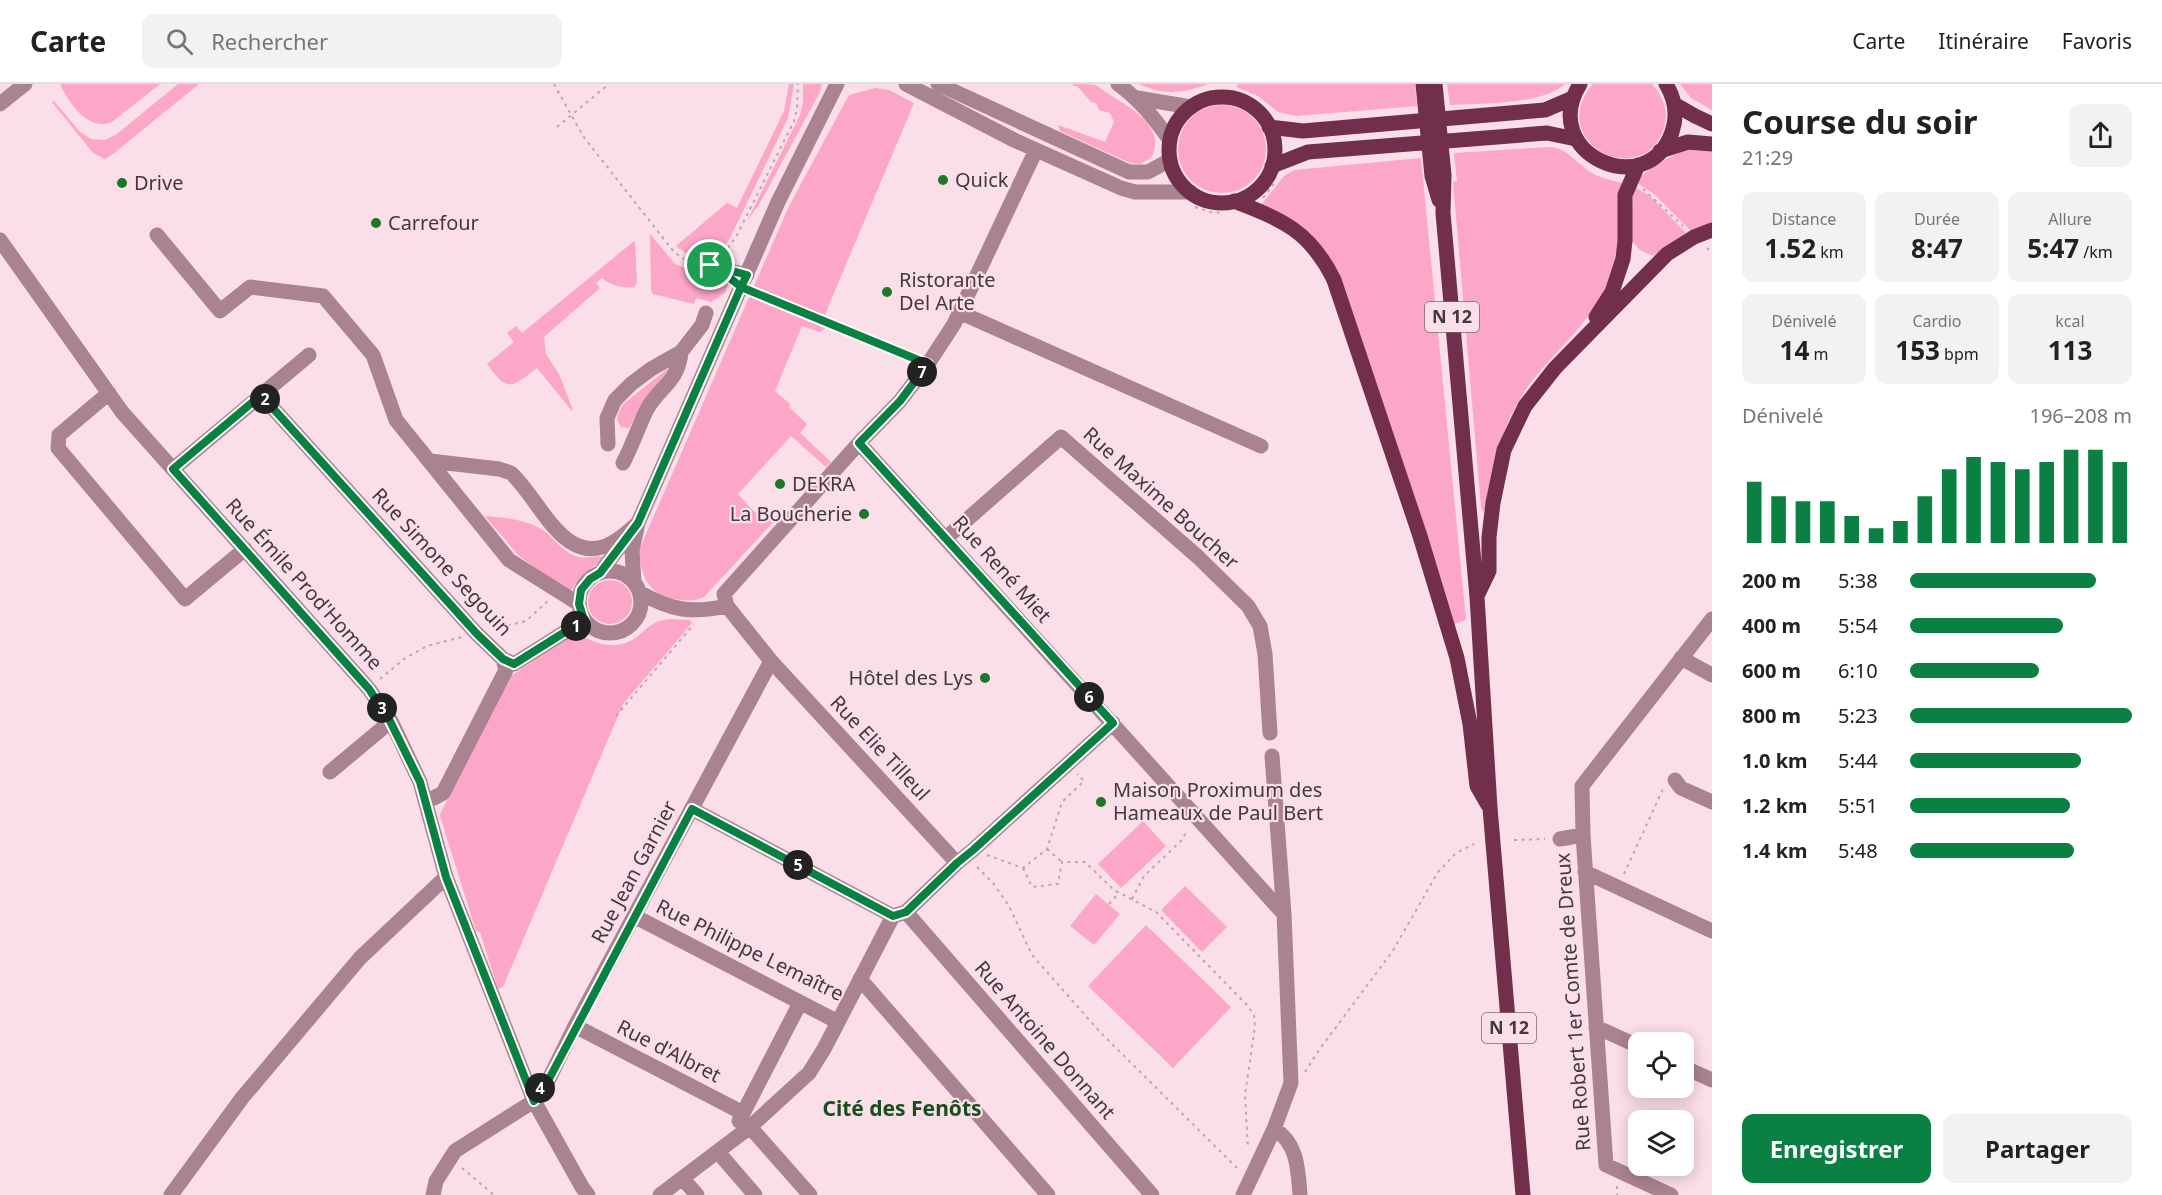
<!DOCTYPE html>
<html lang="fr">
<head>
<meta charset="utf-8">
<style>
	:root { --surface:#fff; --page:#f2f2f2; --text:#222; --muted:#767676; --line:#e0e0e0; --accent:#0b8043 }
	body { margin:0; font-family:"Noto Sans",sans-serif; background:var(--page); color:var(--text); height:100vh; display:flex; flex-direction:column; font-size:22px; white-space:nowrap }
	* { box-sizing:border-box; margin:0 }
	p { font-size:20px; color:var(--muted) }
	.icon { flex:none; width:33px; height:33px; fill:none; stroke:currentColor; stroke-width:2; stroke-linecap:round; stroke-linejoin:round }
	.map { position:relative; flex:1; overflow:hidden }
	.drawer { display:flex; flex-direction:column; background:var(--surface); width:450px }
	.drawer>* { flex:none }
	.buttons { position:absolute; left:1628px; top:948px; display:grid; gap:12px }
	.buttons a { display:grid; place-items:center; width:66px; height:66px; border-radius:12px; background:var(--surface); box-shadow:0 3px 15px #0003; font-size:30px }
	.pin { position:absolute; display:grid; place-items:center; width:51px; height:51px; color:#fff; margin:-26px; border:3px solid #fff; border-radius:50%; box-shadow:0 2px 6px #0007 }
	.km { position:absolute; width:30px; height:30px; margin:-15px; border-radius:50%; background:#222; color:#fff; font-size:16px; line-height:30px; text-align:center }
	.round { display:grid; place-items:center; flex:none; width:63px; height:63px; border-radius:12px; background:var(--page) }
	.summary { display:flex; align-items:center; justify-content:space-between; height:102px; padding:0 30px }
	h1 { font-size:33px; font-weight:700; line-height:45px }
	.stats { display:grid; grid-template-columns:repeat(3,1fr); gap:9px; height:102px; padding:6px 30px }
	.stats div { display:grid; align-content:center; border-radius:12px; background:var(--page); text-align:center }
	.stats b { font-size:26px; font-weight:700 }
	.stats small { font-size:16px; font-weight:400 }
	.stats p { font-size:16px }
	.chart { height:168px; padding:12px 30px }
	.chart p { display:flex; justify-content:space-between }
	.chart svg { width:100%; height:108px; margin-top:6px; stroke:var(--accent); stroke-width:6 }
	.cta { display:flex; gap:12px; margin-top:auto; padding:12px 30px }
	.cta a { flex:1; height:69px; border-radius:12px; background:var(--accent); color:#fff; font-size:24px; font-weight:700; line-height:69px; text-align:center }
	.cta a+a { background:var(--page); color:var(--text) }
	ul { padding:0 30px; list-style:none; font-size:20px }
	li { display:grid; grid-template-columns:96px 72px 1fr; align-items:center; height:45px }
	li i { height:15px; border-radius:8px; background:var(--accent) }
	header { display:flex; align-items:center; gap:36px; box-sizing:border-box; height:84px; padding:0 30px; background:var(--surface); border-bottom:2px solid var(--line) }
	header strong { font-size:28px }
	nav { display:flex; gap:33px; margin-inline-start:auto; font-size:21px }
	.search { width:420px; height:54px; background:var(--page); display:flex; align-items:center; gap:15px; box-sizing:border-box; padding:0 21px; border-radius:12px; color:var(--muted); font-size:22px }
	main { display:flex; flex:1; min-height:0 }
	.map>svg:first-child { display:block }
	.green { fill:#fca6c8 }
	.lines { fill:none; stroke-linecap:round; stroke-linejoin:round }
	.path { stroke:#bda6ae; stroke-width:2; stroke-dasharray:3 4.5; stroke-linecap:butt }
	.minor { stroke:#aa8391; stroke-width:15 }
	.major { stroke:#712f4c; stroke-width:15 }
	.route-casing { stroke:#fff; stroke-width:12 }
	.route { stroke:#0b8043; stroke-width:8 }
	.poi-dot { fill:#1c7827; stroke:#fadee8; stroke-width:2 }
	.labels { text-anchor:middle; stroke-width:4.5; stroke-linejoin:round; paint-order:stroke }
	.shield { fill:#fadee8; stroke:#7b6a70; stroke-width:1.5 }
	.shield-label { font-size:18px; font-weight:bold; fill:#44393d }
	.poi-label { font-size:20px; fill:#44393d; stroke:#fadee8; text-anchor:start }
	.street-label { font-size:20px; fill:#44393d; stroke:#fadee8 }
	.neighbourhood-label { font-size:21px; font-weight:bold; fill:#174f1c; stroke:#fadee8 }
</style>
</head>
<body>
<header>
<strong>Carte</strong>
<div class="search"><svg class="icon" aria-label="search" viewBox="0 0 24 24"><circle cx="10" cy="10" r="6"/><path d="M15 15l6 6"/></svg>Rechercher</div>
<nav><a>Carte</a><a>Itinéraire</a><a>Favoris</a></nav>
</header>
<main>
<div class="map">
<svg width="1712" height="1111" viewBox="0 0 1712 1111">
	<rect width="100%" height="100%" fill="#fadee8"/>
	<path class="green" d="M60,0H160L112,38C88,48 69,19 60,0Z
		M178,0H199L113,70L105,75L93,69L52,18L54,17L80,48L91,55L105,56L117,50Z
		M789,0H794L788,34L729,156C716,174 694,178 676,162L727,119L737,124L784,27Z
		M803,0H822L820,8L760,119L747,137L800,31L803,18Z
		M1072,0C1079,0 1090,0 1095,1C1099,2 1103,7 1107,9C1129,23 1168,43 1151,74L1140,80L1130,79L1060,47L1058,41L1105,58L1114,38L1110,29L1099,26L1096,19L1091,18L1077,2H1074Z
		M1140,0H1208C1185,9 1163,12 1140,0Z
		M1238,0H1415L1417,22L1296,32L1278,28L1258,12L1236,3Z
		M1447,0H1565C1542,21 1481,19 1450,21Z
		M1593,0H1652C1663,12 1669,27 1664,43C1645,109 1543,59 1593,0Z
		M1680,0H1712V26L1691,14Z
		M875,4L889,6L914,19L821,240L827,243L820,248L802,242L775,307L790,320L789,323L807,340L800,349L831,378L826,383L791,352L738,410C749,421 761,441 777,434L704,513C696,517 689,517 681,516C650,513 641,495 639,466L789,122L849,11Z
		M1178 65a44 44 0 1 1 88 0a44 44 0 1 1-88 0Z
		M1549,63C1568,64 1575,78 1590,88C1599,94 1611,96 1622,99C1621,133 1623,172 1607,203C1590,237 1560,263 1536,292C1504,331 1494,375 1487,423L1483,428L1481,423L1453,98L1457,97L1454,69Z
		M1692,64L1712,65V140L1691,147L1655,111L1636,98C1647,84 1675,69 1692,64Z
		M1421,74L1466,536L1454,540L1339,196L1261,121L1284,92L1294,86Z
		M1633,102L1650,112L1686,149L1653,172L1640,166L1631,156Z
		M650,150L675,180L685,184L730,196L725,209L711,218L696,214L694,220L653,210L651,206Z
		M633,158H635L637,199L634,203C625,205 609,201 602,194L596,199L600,204L544,253L546,270L559,290L573,326L572,327L537,284C512,303 508,310 487,280L514,258L507,249L516,242L522,249Z
		M670,283H672L642,319L629,344L621,343L617,336L618,330L623,320Z
		M485,432C505,434 528,435 544,447C555,455 561,466 573,471C587,477 594,470 605,473C591,487 582,486 572,506L567,508L518,471Z
		M588 518a22 22 0 1 1 44 0a22 22 0 1 1-44 0Z
		M670,535L690,536L692,539L623,620L503,903L498,905L480,848L476,847L440,732L441,728L511,592L576,548C594,560 614,567 634,555C648,545 651,537 670,535Z
		M1143,737L1166,762L1121,804L1098,780Z
		M1185,802L1227,843L1202,868L1161,826Z
		M1096,810L1120,830L1094,861L1070,842Z
		M1146,841L1231,923L1173,984L1088,902Z"/>
	<g class="lines">
		<path class="path" d="M554,0L583,52L674,168L684,175
			M557,43L609,0
			M1643,105L1683,142
			M1263,114L1276,97
			M1195,123L1210,128L1224,129
			M1707,164L1712,169
			M723,170L736,153L794,37L797,25L798,0
			M753,208L914,275
			M493,545L526,537L548,517
			M380,595L404,575L427,562L462,553
			M616,632L694,540
			M1514,756L1545,755
			M1047,765L1062,778
			M987,771L1023,784L1047,765L1062,718L1084,697L1077,690
			M977,783L993,799L1009,822L1032,871L1100,948L1238,1085
			M1023,784L1032,803L1058,800L1062,778H1085L1114,806L1156,828L1247,921L1254,931L1255,942L1245,1011L1248,1065
			M1624,790L1663,705
			M1132,815L1144,792L1183,755L1187,745
			M1109,820L1119,809
			M1305,988L1319,966L1392,868L1438,788L1456,769L1474,760
			M462,1084L494,1111
			M1617,1102V1111"/>
		<path class="minor" d="M906,0L1014,56L1121,104L1135,108H1190
			M938,0L1129,88H1148L1170,76
			M1118,0C1140,16 1154,34 1170,56
			M1137,14L1191,23
			M0,20L25,0
			M157,151L220,227L250,203L323,212L373,271L396,336L509,476L579,520
			M0,156L122,328L369,605L391,637L420,698L446,793L534,1017L582,1103L588,1111
			M698,179L747,191
			M959,228L1261,362
			M109,309L59,351L58,364L185,515L245,465
			M261,311L477,550L503,575L506,586L443,709L426,718
			M859,359L1284,830
			M608,360L607,334L615,316L631,300L651,285L681,268L702,241L706,229
			M430,377L499,385L511,389C540,415 564,485 612,459C622,454 630,446 638,439
			M623,379C632,362 638,344 646,327C658,303 678,300 681,268
			M173,385L309,271
			M946,454L1061,353L1198,473L1248,522L1260,542L1265,570L1270,649
			M579 518a31 31 0 1 1 62 0a31 31 0 1 1-62 0Z
			M600,489L627,453
			M634,499L632,466L638,439L778,118L837,0
			M639,508C670,526 691,530 727,522
			M1681,574L1712,591
			M503,575L514,580L584,536
			M330,688L391,637
			M1675,696L1681,704L1712,718
			M692,725L893,832L906,828L957,779L973,766L1113,639
			M1583,751L1606,1081L1671,1111
			M1560,755L1583,751L1582,702L1712,535
			M957,779L771,577L727,522L724,510L859,359L900,317L928,280L954,240L1036,66
			M1585,788L1712,847
			M906,828L1152,1111
			M634,832L838,938
			M860,895L1048,1111
			M575,942L743,1029
			M1596,943L1638,962
			M1683,983L1712,996
			M534,1017L539,1006L549,995L575,942L771,577
			M739,1037L800,919
			M750,1043L810,1111
			M1274,1045C1298,1059 1298,1086 1300,1111
			M718,1068L755,1111
			M683,1095L697,1111
			M171,1111L242,1014L360,874L446,793
			M433,1111L436,1097L455,1067L534,1017
			M660,1111L750,1043L809,989L824,965L893,832
			M1243,1111L1274,1045L1291,999L1284,830L1272,672"/>
		<path class="major" d="M1423,0L1432,92L1439,116
			M1435,0L1444,91L1443,129L1477,513L1490,724L1523,1111
			M1580,0C1537,70 1648,119 1672,48C1678,31 1675,15 1666,0
			M1169 66a53 53 0 1 1 106 0a53 53 0 1 1-106 0Z
			M1674,20L1695,32L1712,40
			M1269,43L1303,47L1545,26L1573,14
			M1660,67L1688,58L1712,60
			M1272,82L1308,68L1547,49L1576,55
			M1234,117C1283,136 1310,147 1334,196L1420,452L1457,574L1470,640L1477,702L1488,721
			M1596,233L1612,208L1623,175L1625,157V111L1638,81
			M1477,512L1489,487V453L1493,419L1504,366L1525,322L1555,284L1667,170L1694,153L1712,146"/>
	</g>
	<g class="lines">
		<defs>
			<path id="route" d="M710,181L704,187L730,194L741,203L638,439L600,489L590,495L581,506L579,520L584,536L514,580L503,575L477,550L261,311L173,385L369,605L390,637L420,698L446,793L534,1017L538,1006L549,995L692,725L893,832L906,828L957,779L973,766L1113,639L859,359L900,317L928,280L741,203L747,191L710,181"/>
		</defs>
		<use href="#route" class="route-casing"/>
		<use href="#route" class="route"/>
	</g>
	<g class="poi-dot">
		<circle cx="943" cy="96" r="6"/>
		<circle cx="122" cy="99" r="6"/>
		<circle cx="376" cy="139" r="6"/>
		<circle cx="887" cy="208" r="6"/>
		<circle cx="780" cy="400" r="6"/>
		<circle cx="864" cy="430" r="6"/>
		<circle cx="985" cy="594" r="6"/>
		<circle cx="1101" cy="718" r="6"/>
	</g>
	<g class="labels">
		<g class="shield">
			<rect x="1425" y="218" width="54" height="30" rx="4.5"/>
			<rect x="1482" y="929" width="54" height="30" rx="4.5"/>
		</g>
		<g class="shield-label">
			<text x="1452" y="239">N 12</text>
			<text x="1509" y="950">N 12</text>
		</g>
		<g class="poi-label">
			<text x="955" y="103">Quick</text>
			<text x="134" y="106">Drive</text>
			<text x="388" y="146">Carrefour</text>
			<text x="899" y="203">Ristorante<tspan x="899" dy="23">Del Arte</tspan></text>
			<text x="792" y="407">DEKRA</text>
			<text x="852" y="437" text-anchor="end">La Boucherie</text>
			<text x="973" y="601" text-anchor="end">Hôtel des Lys</text>
			<text x="1113" y="713">Maison Proximum des<tspan x="1113" dy="23">Hameaux de Paul Bert</tspan></text>
		</g>
		<g class="street-label">
			<text transform="translate(1161 414) rotate(42)" y="7">Rue Maxime Boucher</text>
			<text transform="translate(442 478) rotate(47)" y="7">Rue Simone Segouin</text>
			<text transform="translate(1002 485) rotate(48)" y="7">Rue René Miet</text>
			<text transform="translate(304 500) rotate(48)" y="7">Rue Émile Prod'Homme</text>
			<text transform="translate(880 664) rotate(47)" y="7">Rue Elie Tilleul</text>
			<text transform="translate(634 788) rotate(-62)" y="7">Rue Jean Garnier</text>
			<text transform="translate(750 866) rotate(26)" y="7">Rue Philippe Lemaître</text>
			<text transform="translate(1573 918) rotate(-94)" y="7">Rue Robert 1er Comte de Dreux</text>
			<text transform="translate(1045 956) rotate(49)" y="7">Rue Antoine Donnant</text>
			<text transform="translate(669 967) rotate(27)" y="7">Rue d'Albret</text>
		</g>
		<g class="neighbourhood-label">
			<text x="902" y="1032">Cité des Fenôts</text>
		</g>
	</g>
</svg>
<div class="buttons">
<a><svg class="icon" aria-label="locate" viewBox="0 0 24 24"><circle cx="12" cy="12" r="6"/><path d="M12 2v4M12 18v4M2 12h4M18 12h4"/></svg></a>
<a><svg class="icon" aria-label="layers" viewBox="0 0 24 24"><path d="M12 4l9 5-9 5-9-5zM3 14l9 5 9-5"/></svg></a>
</div>
<div class="pin" style="left:710px;top:181px;background:#1e9e55"><svg class="icon" aria-label="arrive" viewBox="0 0 24 24"><path d="M6 21V4h12l-3 4 3 4H6"/></svg></div>
<b class="km" style="left:576px;top:542px">1</b>
<b class="km" style="left:265px;top:315px">2</b>
<b class="km" style="left:382px;top:624px">3</b>
<b class="km" style="left:540px;top:1004px">4</b>
<b class="km" style="left:798px;top:781px">5</b>
<b class="km" style="left:1089px;top:613px">6</b>
<b class="km" style="left:922px;top:288px">7</b>
</div>
<section class="drawer">
<div class="summary"><div><h1>Course du soir</h1><p>21:29</p></div><a class="round"><svg class="icon" aria-label="share" viewBox="0 0 24 24"><path d="M12 15V3M7 8l5-5 5 5M5 13v7h14v-7"/></svg></a></div>
<div class="stats">
<div><p>Distance</p><b>1.52<small> km</small></b></div>
<div><p>Durée</p><b>8:47</b></div>
<div><p>Allure</p><b>5:47<small> /km</small></b></div>
</div>
<div class="stats">
<div><p>Dénivelé</p><b>14<small> m</small></b></div>
<div><p>Cardio</p><b>153<small> bpm</small></b></div>
<div><p>kcal</p><b>113</b></div>
</div>
<div class="chart"><p><span>Dénivelé</span>196–208 m</p>
<svg viewBox="0 0 160 44" preserveAspectRatio="none"><path d="M5 44V19M15 44V25M25 44V27M35 44V27M45 44V33M55 44V38M65 44V35M75 44V25M85 44V14M95 44V9M105 44V11M115 44V14M125 44V11M135 44V6M145 44V6M155 44V11"/></svg>
</div>
<ul>
<li><b>200 m</b>5:38<i style="width:84%"></i></li>
<li><b>400 m</b>5:54<i style="width:69%"></i></li>
<li><b>600 m</b>6:10<i style="width:58%"></i></li>
<li><b>800 m</b>5:23<i style="width:100%"></i></li>
<li><b>1.0 km</b>5:44<i style="width:77%"></i></li>
<li><b>1.2 km</b>5:51<i style="width:72%"></i></li>
<li><b>1.4 km</b>5:48<i style="width:74%"></i></li>
</ul>
<div class="cta"><a>Enregistrer</a><a>Partager</a></div>
</section>
</main>
</body>
</html>
